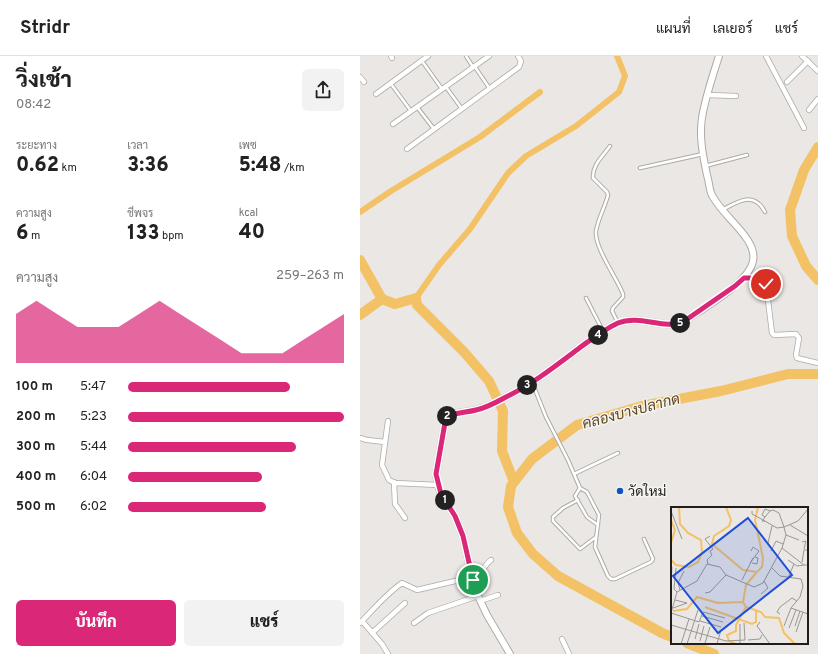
<!DOCTYPE html>
<html lang="th">
<head>
<meta charset="utf-8">
<style>
	:root { --surface:#fff; --page:#f2f2f2; --text:#222; --muted:#767676; --line:#e0e0e0; --accent:#db2777 }
	body { margin:0; font-family:Overpass,Sarabun,sans-serif; background:var(--page); color:var(--text); height:100vh; display:flex; flex-direction:column; font-size:15px; white-space:nowrap }
	* { box-sizing:border-box; margin:0 }
	p { font-size:13px; color:var(--muted) }
	.icon { flex:none; width:22px; height:22px; fill:none; stroke:currentColor; stroke-width:2; stroke-linecap:round; stroke-linejoin:round }
	.map { position:relative; flex:1; overflow:hidden }
	.details { display:flex; flex-direction:column; background:var(--surface); width:360px }
	.details>* { flex:none }
	.pin { position:absolute; display:grid; place-items:center; width:34px; height:34px; color:#fff; margin:-17px; border:2px solid #fff; border-radius:50%; box-shadow:0 1px 4px #0007 }
	.km { position:absolute; width:20px; height:20px; margin:-10px; border-radius:50%; background:#222; color:#fff; font-size:11px; line-height:20px; text-align:center }
	.round { display:grid; place-items:center; flex:none; width:42px; height:42px; border-radius:6px; background:var(--page) }
	.summary { display:flex; align-items:center; justify-content:space-between; height:68px; padding:0 16px }
	h1 { font-size:22px; font-weight:800; line-height:30px }
	.stats { display:grid; grid-template-columns:repeat(3,1fr); gap:6px; height:68px; padding:4px 16px }
	.stats div { display:grid; align-content:center }
	.stats b { font-size:20px; font-weight:800 }
	.stats small { font-size:11px; font-weight:400 }
	.stats p { font-size:11px }
	.chart { height:112px; padding:8px 16px }
	.chart p { display:flex; justify-content:space-between }
	.chart svg { width:100%; height:72px; margin-top:4px; fill:var(--accent); opacity:.7 }
	.action { display:flex; gap:8px; margin-top:auto; padding:8px 16px }
	.action a { flex:1; height:46px; border-radius:6px; background:var(--accent); color:#fff; font-size:16px; font-weight:800; line-height:46px; text-align:center }
	.action a+a { background:var(--page); color:var(--text) }
	ul { padding:0 16px; list-style:none; font-size:13px }
	li { display:grid; grid-template-columns:64px 48px 1fr; align-items:center; height:30px }
	li i { height:10px; border-radius:5px; background:var(--accent) }
	header { display:flex; align-items:center; gap:24px; box-sizing:border-box; height:56px; padding:0 20px; background:var(--surface); border-bottom:1px solid var(--line) }
	header strong { font-size:19px }
	nav { display:flex; gap:22px; margin-inline-start:auto; font-size:14px }
	main { display:flex; flex:1; min-height:0 }
	.map>svg:first-child { display:block }
	.lines { fill:none; stroke-linecap:round; stroke-linejoin:round }
	.canal { stroke:#f3c166; stroke-width:6 }
	.river { stroke:#f3c166; stroke-width:10 }
	.lane-casing { stroke:#adaba7; stroke-width:4.5 }
	.street-casing { stroke:#adaba7; stroke-width:6 }
	.secondary-casing { stroke:#adaba7; stroke-width:8 }
	.lane { stroke:#fff; stroke-width:2.5 }
	.street { stroke:#fff; stroke-width:4.5 }
	.secondary { stroke:#fff; stroke-width:6 }
	.route-casing { stroke:#fff; stroke-width:8 }
	.route { stroke:#db2777; stroke-width:5 }
	.poi-dot { fill:#1253be; stroke:#f7f5f1; stroke-width:1.5 }
	.labels { text-anchor:middle; stroke-width:3; stroke-linejoin:round; paint-order:stroke }
	.poi-label { font-size:14px; fill:#1f1e1d; stroke:#f7f5f1; text-anchor:start }
	.water-label { font-size:15px; font-style:italic; fill:#5c4721; stroke:#f7f5f1 }
	.inset-river { fill:none; stroke:#f3c166; stroke-width:2 }
	.inset-road { fill:none; stroke:#999794; stroke-width:1 }
	.view { fill:#1d4ed8; fill-opacity:0.15; stroke:#1d4ed8; stroke-width:2 }
	.inset-edge { fill:none; stroke:#1f1e1d; stroke-width:2 }
</style>
</head>
<body>
<header>
<strong>Stridr</strong>
<nav><a>แผนที่</a><a>เลเยอร์</a><a>แชร์</a></nav>
</header>
<main>
<section class="details">
<div class="summary"><div><h1>วิ่งเช้า</h1><p>08:42</p></div><a class="round"><svg class="icon" aria-label="share" viewBox="0 0 24 24"><path d="M12 15V3M7 8l5-5 5 5M5 13v7h14v-7"/></svg></a></div>
<div class="stats">
<div><p>ระยะทาง</p><b>0.62<small> km</small></b></div>
<div><p>เวลา</p><b>3:36</b></div>
<div><p>เพซ</p><b>5:48<small> /km</small></b></div>
</div>
<div class="stats">
<div><p>ความสูง</p><b>6<small> m</small></b></div>
<div><p>ชีพจร</p><b>133<small> bpm</small></b></div>
<div><p>kcal</p><b>40</b></div>
</div>
<div class="chart"><p><span>ความสูง</span>259–263 m</p>
<svg viewBox="0 0 160 44" preserveAspectRatio="none"><path d="M0 44V14L10 6L20 14L30 22L40 22L50 22L60 14L70 6L80 14L90 22L100 30L110 38L120 38L130 38L140 30L150 22L160 14V44z"/></svg>
</div>
<ul>
<li><b>100 m</b>5:47<i style="width:75%"></i></li>
<li><b>200 m</b>5:23<i style="width:100%"></i></li>
<li><b>300 m</b>5:44<i style="width:78%"></i></li>
<li><b>400 m</b>6:04<i style="width:62%"></i></li>
<li><b>500 m</b>6:02<i style="width:64%"></i></li>
</ul>
<div class="action"><a>บันทึก</a><a>แชร์</a></div>
</section>
<div class="map">
<svg width="458" height="598" viewBox="0 0 458 598">
	<rect width="100%" height="100%" fill="#eae7e4"/>
	<g class="lines">
		<path class="canal" d="M0,156L31,135L120,81L180,36
			M56,242L79,209L110,173L148,117L166,100L216,70L259,36L265,20L257,0"/>
		<path class="river" d="M458,91L444,114L430,154L432,180L446,210L458,224
			M0,204L22,243L35,248L56,242L57,249L104,296L129,325L143,355L142,395L154,426
			M0,259L22,243
			M312,581L302,577L198,520L173,498L157,477L148,451L151,430L172,403L217,369L282,350L361,335L428,318H458
			M327,587L354,598"/>
		<defs>
			<path id="lane" d="M106,0L113,11
				M62,5L82,33
				M115,11L130,33
				M31,28L51,55
				M86,31L102,53
				M57,51L74,73
				M250,90C243,100 232,109 233,122L247,136L248,139C245,151 238,163 236,175C234,191 257,222 263,238V241L253,252L252,255L258,267
				M345,110L387,99
				M280,112L343,98
				M362,154C378,145 394,135 405,156
				M226,242L243,275
				M172,326L186,361L208,404L220,432L227,436L239,459L235,491L248,520L251,523H255L291,506L293,503L284,483
				M214,418L258,397
				M220,432L215,440L227,461L238,469
				M218,444L203,452L193,461V465L220,493L236,481"/>
			<path id="street" d="M31,0L32,2
				M406,0L444,72
				M442,0L458,15
				M0,21L4,26
				M427,26L448,5
				M16,38L68,0
				M348,39L376,40
				M449,54L458,43
				M33,68L129,0
				M47,93L159,11L161,5L158,0
				M384,222C392,222 400,221 406,228L412,277L414,279L436,278L439,282L436,299L437,302L458,307
				M28,365L22,409L29,424L35,427L78,429
				M0,382L7,384L25,386
				M34,426L35,448L45,462
				M113,524C123,520 123,509 131,504
				M120,545L138,539
				M2,565L22,588L28,598
				M0,567C14,553 26,538 42,527L57,534L112,521
				M54,567L68,557L118,540
				M12,577L45,547
				M202,583L209,598"/>
			<path id="secondary" d="M150,598L127,559L118,540L112,521L103,480L95,460L81,438L78,429L76,418L86,361C96,355 105,357 115,354C126,352 137,346 146,341C173,328 198,308 222,290C233,282 245,273 258,267C280,258 303,274 323,266C342,253 389,227 393,205C398,182 360,159 351,137C349,131 349,125 347,119C343,100 339,81 342,62C345,42 353,19 359,0"/>
		</defs>
		<use href="#lane" class="lane-casing"/>
		<use href="#street" class="street-casing"/>
		<use href="#secondary" class="secondary-casing"/>
		<use href="#lane" class="lane"/>
		<use href="#street" class="street"/>
		<use href="#secondary" class="secondary"/>
	</g>
	<g class="lines">
		<defs>
			<path id="route" d="M113,524L103,480L95,460L81,438L76,418L86,361C96,356 105,357 116,354C126,352 137,346 146,341C173,328 198,308 222,290C233,282 245,273 258,267C280,258 303,274 323,266L375,230L384,222C392,222 400,221 406,228"/>
		</defs>
		<use href="#route" class="route-casing"/>
		<use href="#route" class="route"/>
	</g>
	<circle class="poi-dot" cx="260" cy="435" r="4"/>
	<g class="labels">
		<g class="poi-label">
			<text x="268" y="440">วัดใหม่</text>
		</g>
		<g class="water-label">
			<text transform="translate(271 355) rotate(-15)" y="5">คลองบางปลากด</text>
		</g>
	</g>
	<g transform="translate(311 451)">
		<rect width="137" height="137" fill="#eae7e4"/>
		<path class="inset-river" d="M55,0L60,13L58,19L43,29L41,37L72,63L86,65L91,60L92,51L84,13L87,0M0,13L4,23L0,36M0,53L5,58L18,60L27,55L31,45L30,33L17,26L9,17L8,0M34,100L81,117L85,115V104M75,100L90,105L94,110L108,111L113,126L124,137M2,104L16,102L26,90L47,96L72,95M65,137L58,134L56,128L65,124V118L75,100L72,95L75,78L85,66"/>
		<path class="inset-road" d="M0,4L11,32M81,4V7L92,13L106,21L113,20L108,6L102,3L99,4L94,10L92,13V14H91H94M94,10L91,8L94,2L99,4M119,18L137,29M115,28L128,33M131,35L135,34L133,42M97,36L101,19M111,41L133,58H137M100,44L105,34L112,37M117,53L126,59L133,58M131,55L133,43H137M79,56L88,44L82,40L80,44M81,56L86,57L87,51L84,50M37,57L36,53L41,48L39,44L42,42L34,32L39,29M5,61L3,82L6,85M101,61L109,69L130,72L132,79L129,90L120,101L113,119M117,71L123,57M71,73L82,51M0,75L1,60M9,83L7,76L13,64M34,86L39,85L55,68M90,87L97,81L93,74M2,101L16,96L4,93M120,101L137,107M0,106L6,85L26,74L36,57L49,60L55,68L83,80L92,76L111,41L115,28L113,20L127,14L137,2M0,106L28,115L32,105L54,111M109,107L106,105L109,100L121,91L126,94M31,109L52,115M29,114L50,120M89,115L86,119L99,137M69,117V137M0,118L55,134L74,133L73,116M124,119L129,104M118,121L125,103M125,125L132,105M24,132L28,117M77,133L89,132L91,128M29,134L33,119M34,136L39,120M10,137L18,112M16,137L27,103M46,137L50,123"/>
		<path class="view" d="M77,11L121,68L47,126L2,69Z"/>
		<rect width="137" height="137" class="inset-edge"/>
	</g>
</svg>
<div class="pin" style="left:113px;top:524px;background:#1e9e55"><svg class="icon" aria-label="arrive" viewBox="0 0 24 24"><path d="M6 21V4h12l-3 4 3 4H6"/></svg></div>
<div class="pin" style="left:406px;top:228px;background:#d93025"><svg class="icon" aria-label="check" viewBox="0 0 24 24"><path d="M5 12l5 5 9-10"/></svg></div>
<b class="km" style="left:85px;top:444px">1</b>
<b class="km" style="left:87px;top:360px">2</b>
<b class="km" style="left:167px;top:329px">3</b>
<b class="km" style="left:238px;top:279px">4</b>
<b class="km" style="left:320px;top:267px">5</b>
</div>
</main>
</body>
</html>
